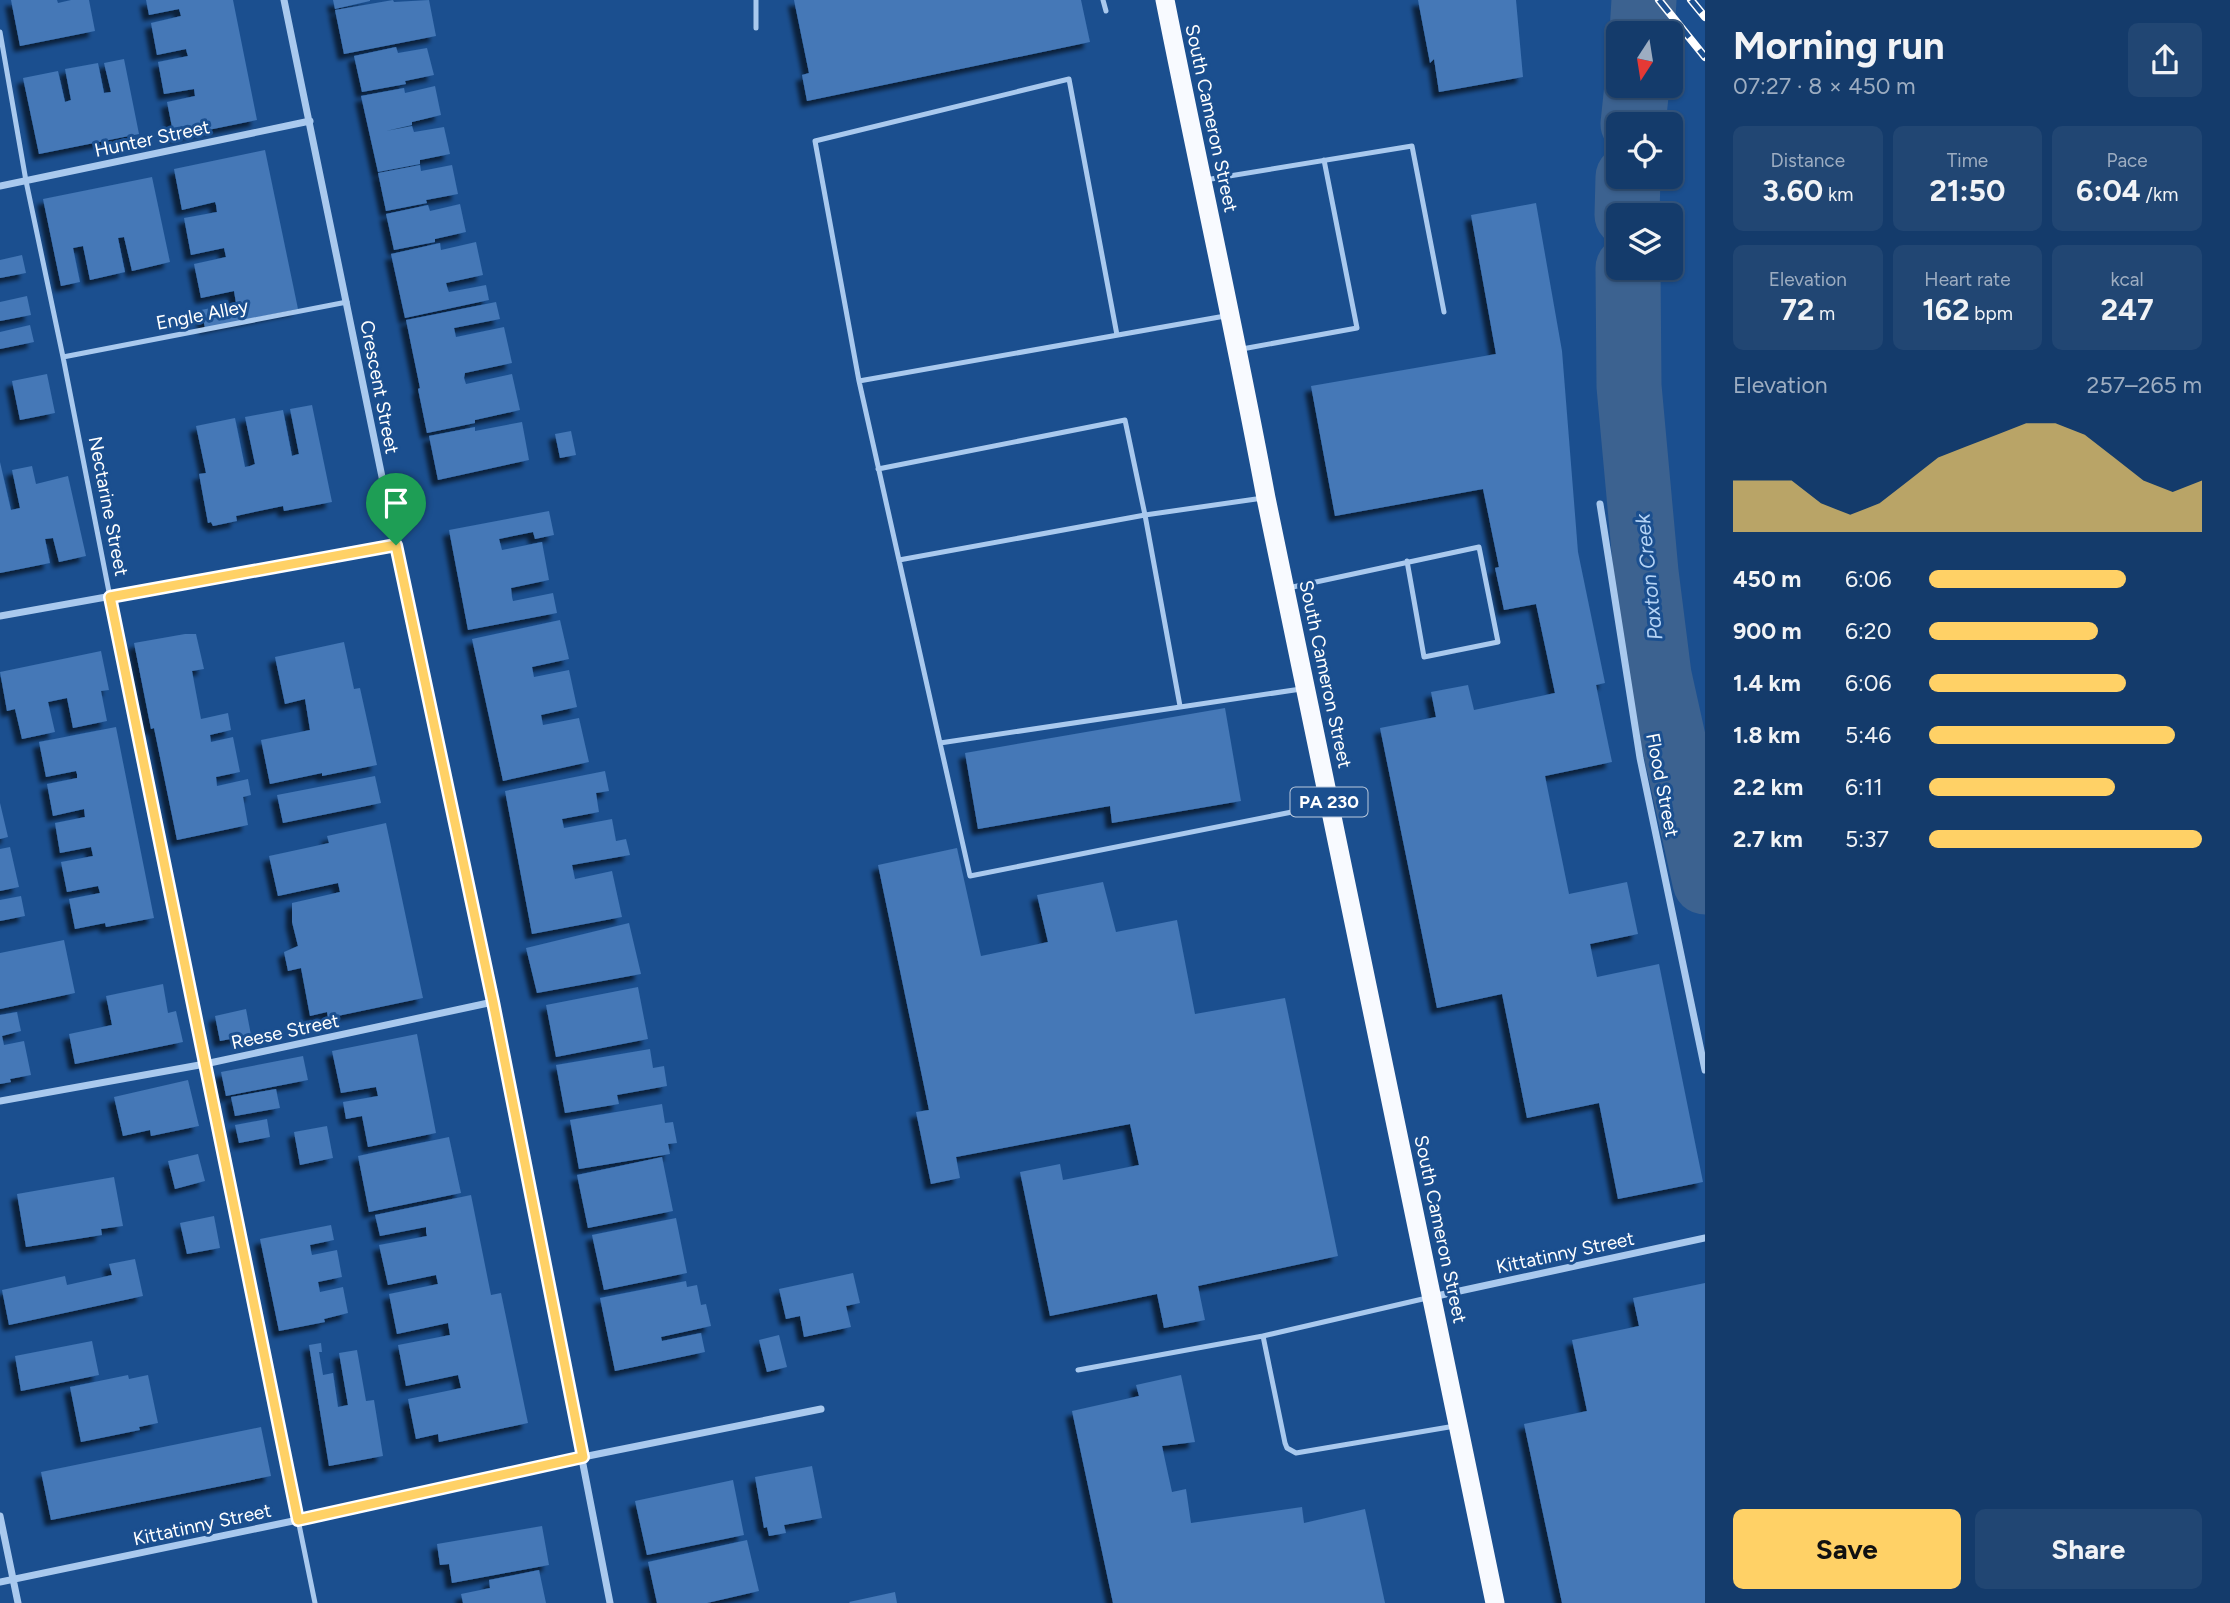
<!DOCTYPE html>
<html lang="en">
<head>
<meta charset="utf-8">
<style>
	:root { --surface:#143b6b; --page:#214673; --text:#f1f3f6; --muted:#9dadc1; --line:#33557e; --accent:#ffd166 }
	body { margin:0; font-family:Figtree,sans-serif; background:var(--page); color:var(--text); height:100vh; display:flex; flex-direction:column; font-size:26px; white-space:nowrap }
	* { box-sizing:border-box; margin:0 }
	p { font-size:23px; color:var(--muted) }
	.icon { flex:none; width:38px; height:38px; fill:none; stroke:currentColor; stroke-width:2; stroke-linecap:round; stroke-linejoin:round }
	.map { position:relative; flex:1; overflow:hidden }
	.details { display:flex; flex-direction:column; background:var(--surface); width:525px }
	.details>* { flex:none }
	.needle { width:46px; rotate:192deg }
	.buttons { position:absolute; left:1606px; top:21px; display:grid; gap:14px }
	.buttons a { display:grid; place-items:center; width:77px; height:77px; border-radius:10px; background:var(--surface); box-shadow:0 2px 5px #0004,0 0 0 2px var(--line); font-size:35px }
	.pin { position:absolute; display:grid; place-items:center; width:60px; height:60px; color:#fff; margin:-72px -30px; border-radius:50% 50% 50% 0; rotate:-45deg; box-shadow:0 0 7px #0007 }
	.pin .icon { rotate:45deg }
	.round { display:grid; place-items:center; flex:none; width:74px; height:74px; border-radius:10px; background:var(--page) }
	.head { display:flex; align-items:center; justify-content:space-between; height:119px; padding:0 28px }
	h1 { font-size:38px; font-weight:700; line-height:52px }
	.metrics { display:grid; grid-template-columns:repeat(3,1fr); gap:10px; height:119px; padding:7px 28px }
	.metrics div { display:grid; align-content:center; border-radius:10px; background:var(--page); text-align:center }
	.metrics b { font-size:30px; font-weight:700 }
	.metrics small { font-size:19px; font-weight:400 }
	.metrics p { font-size:19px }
	.chart { height:196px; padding:14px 28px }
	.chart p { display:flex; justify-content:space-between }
	.chart svg { width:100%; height:126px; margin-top:7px; fill:var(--accent); opacity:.7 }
	.primary-button { display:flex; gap:14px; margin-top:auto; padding:14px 28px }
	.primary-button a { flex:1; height:80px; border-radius:10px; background:var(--accent); color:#111; font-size:28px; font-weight:700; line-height:80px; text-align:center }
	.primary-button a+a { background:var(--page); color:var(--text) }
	ul { padding:0 28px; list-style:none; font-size:23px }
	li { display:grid; grid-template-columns:112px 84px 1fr; align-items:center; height:52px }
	li i { height:18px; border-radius:9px; background:var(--accent) }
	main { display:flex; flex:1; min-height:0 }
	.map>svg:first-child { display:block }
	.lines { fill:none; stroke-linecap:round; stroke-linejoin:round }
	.river { stroke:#3c6290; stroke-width:65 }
	.building { fill:#4478b7; filter:url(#shadow) }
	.service { stroke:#a9c9ee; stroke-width:5 }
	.minor { stroke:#a9c9ee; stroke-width:7 }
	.trunk { stroke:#f8faff; stroke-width:19 }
	.rail-casing { stroke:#fff; stroke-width:8 }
	.rail { stroke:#1b4f8f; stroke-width:5; stroke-dasharray:16; stroke-linecap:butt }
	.route-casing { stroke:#fff; stroke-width:14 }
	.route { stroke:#ffd166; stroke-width:9 }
	.labels { text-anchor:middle; stroke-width:6; stroke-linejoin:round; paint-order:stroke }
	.shield { fill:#1b4f8f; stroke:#bbcadd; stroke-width:2 }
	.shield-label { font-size:18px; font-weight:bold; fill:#fff }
	.street-label { font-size:19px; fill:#fff; stroke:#1b4f8f }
	.water-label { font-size:21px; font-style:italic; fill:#b5d3f5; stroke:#1b4f8f }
</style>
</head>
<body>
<main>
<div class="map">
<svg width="1705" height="1603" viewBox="0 0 1705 1603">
	<defs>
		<filter id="shadow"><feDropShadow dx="-6" dy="6" stdDeviation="2" flood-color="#0009"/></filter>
	</defs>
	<rect width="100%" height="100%" fill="#1b4f8f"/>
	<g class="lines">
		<path class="river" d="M1642,33L1644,0
			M1633,124L1637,86
			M1627,215L1628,177
			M1628,268L1629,386L1646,572L1659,675L1705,882"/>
	</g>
	<path class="building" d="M11,0H57L58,3L71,0H89L95,31L20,46Z
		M146,0H233L257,120L174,137L167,102L195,96L194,89L164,94L158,62L188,56L187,53L186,49L157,55L151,23L181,16L179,9L149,15Z
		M333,0H370V1L335,9Z
		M393,0L394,2L429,0L436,36L344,54L335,10Z
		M794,0H1081L1090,42L807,101L802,75L809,73Z
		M1418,0H1516L1523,77L1439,92L1434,59L1430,63Z
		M396,47L398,53L427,48L434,75L405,81L406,84L362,92L354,56Z
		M124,59L139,134L39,154L23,78L58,71L65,102L71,100L65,69L98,63L104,93L111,92L104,63Z
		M435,86L441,115L412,122V125L386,131L412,126L414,132L444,127L450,154L420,160V164L378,172L361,96L404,88L405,93Z
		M265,150L298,309L205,328L201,310L236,303L234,291L201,298L194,264L226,257L224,248L191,255L184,218L217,212L216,205L215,202L182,210L174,169Z
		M420,165L421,171L452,165L458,194L426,200L427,203L386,211L378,173Z
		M152,177L170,262L132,271L124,237L118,238L125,272L90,280L83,246L73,248L80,282L61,286L43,199Z
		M1536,203L1562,351L1578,552L1605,683L1596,685L1612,762L1545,776L1569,894L1627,882L1638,934L1590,944L1597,977L1659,964L1703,1182L1618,1199L1599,1103L1527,1118L1502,994L1437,1008L1380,728L1436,717L1431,692L1468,685L1474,710L1555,693L1536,604L1504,610L1495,568L1499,567L1483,489L1335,516L1311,386L1496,354L1471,215Z
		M460,204L466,232L435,239V242L394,250L386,214L428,205L430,211Z
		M476,242L483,275L446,283L448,290L449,292L486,285L489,300L405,318L391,254L440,243L441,250Z
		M22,255L26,273L0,278V260Z
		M27,296L31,315L0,321V302Z
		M496,302L500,319L454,328L456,337L504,327L512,363L465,373L464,378L466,384L512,374L520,410L475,420V423L427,433L418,389L420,388L406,320Z
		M30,325L34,342L0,349V332Z
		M47,374L55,413L20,420L12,381Z
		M312,405L332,502L284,511L283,506L259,511L236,516L237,521L213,526L211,522L208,523L199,474L206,473L196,426L235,418L245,467L250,466L255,464L245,417L283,410L292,456L295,455L299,454L290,409Z
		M522,422L529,460L438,480L429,436L475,427V431Z
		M571,431L576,455L560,458L555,434Z
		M0,462L11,510L20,508L12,470L32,466L36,484L68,476L86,556L59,562L53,538L45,539L50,563L0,573Z
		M549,511L554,535L535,539L533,532L499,539L502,550L542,542L549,580L511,588L512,597L513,601L553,593L557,613L468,630L449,530Z
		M560,620L569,659L532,667L534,677L569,670L577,707L541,715L543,725L579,718L589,762L503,781L472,639Z
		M185,634H196L204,669L192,671L201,719L228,713L231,730L210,735L211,742L233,737L240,772L216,777L217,786L248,779L251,795L243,797L248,825L177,840L154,728L151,729L134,643Z
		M344,642L354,689L360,688L377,765L322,776V773L270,784L261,740L310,730L305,699L285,704L275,657Z
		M101,651L109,690L101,691L107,721L73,728L67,698L48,702L55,732L22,739L15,709L7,711L0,672Z
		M1225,708L1241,801L1112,823L1110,806L978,829L965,753Z
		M116,727L154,918L106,927L105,923L75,929L69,899L100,893L98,886L67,892L61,862L93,856L91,847L60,853L55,823L85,817L84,809L53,816L47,784L77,778V774L76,771L46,777L39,742Z
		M605,771L609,791L596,793L599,812L562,819L564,828L612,819L616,841L626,839L630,855L572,865L575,879L612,871L622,917L532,934L505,791Z
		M375,776L381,803L283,823L277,795Z
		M0,803L8,837L0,839Z
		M386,823L423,998L328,1018L327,1012L310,1016L301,968L288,971L284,952L298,946L292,922V903L340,892L338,883L278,896L269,856L329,843L327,836Z
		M10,847L19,887L0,891V849Z
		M957,848L981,956L1048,942L1037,895L1103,882L1116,932L1177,920L1195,1014L1285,998L1338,1256L1198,1286L1205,1320L1164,1328L1157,1294L1050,1316L1020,1172L1060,1164L1063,1180L1139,1165L1130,1124L956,1157L960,1178L931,1184L916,1112L929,1110L878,865Z
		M21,896L25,916L0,921V900Z
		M629,923L641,974L537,993L526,948Z
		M64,940L75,993L0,1009V953Z
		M163,984L168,1013L176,1011L183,1042L75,1064L69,1034L112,1025L106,996Z
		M638,987L648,1039L556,1057L546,1005Z
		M246,1009L251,1035L220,1041L215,1016Z
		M17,1012L21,1031L2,1036L4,1045L24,1041L31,1075L10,1079L11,1082L0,1084V1015Z
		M417,1034L436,1133L368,1147L362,1116L346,1119L343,1102L378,1096L376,1087L341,1093L332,1051Z
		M650,1049L653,1068L664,1066L667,1086L617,1095L619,1104L565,1113L556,1065Z
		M303,1056L308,1080L226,1096L221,1072Z
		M188,1080L199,1126L151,1136L150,1130L123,1136L114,1097Z
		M276,1089L280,1108L235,1116L231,1097Z
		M662,1104L665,1123L673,1122L677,1143L668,1144L670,1154L579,1169L570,1120Z
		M267,1119L270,1137L239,1143L235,1125Z
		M327,1126L333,1158L300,1165L294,1132Z
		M449,1137L461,1193L369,1212L358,1156Z
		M198,1154L205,1181L175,1189L168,1161Z
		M662,1157L673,1211L588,1228L577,1175Z
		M114,1177L123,1226L101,1229L102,1235L26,1247L17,1194Z
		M471,1195L491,1295L501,1293L528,1423L439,1442L438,1434L416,1439L408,1399L461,1388L458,1375L406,1386L398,1345L450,1335L448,1323L397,1334L389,1294L438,1284L436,1275L388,1285L379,1245L427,1236L426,1232V1227L380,1236L375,1215Z
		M214,1216L220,1248L187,1254L180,1223Z
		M676,1218L687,1273L604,1290L592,1235Z
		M331,1225L334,1240L310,1245L311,1251L312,1255L337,1250L342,1277L318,1282L320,1292L343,1287L348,1313L324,1319L325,1322L279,1331L260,1239Z
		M135,1259L143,1296L9,1325L2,1290L65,1276L67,1285L112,1275L109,1264Z
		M853,1273L860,1303L846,1306L851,1327L804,1337L800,1316L786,1319L779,1289Z
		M686,1281L687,1287L697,1285L701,1305L706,1304L711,1326L661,1337L662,1341L701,1333L705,1352L615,1371L600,1298Z
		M1705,1283V1603H1562L1524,1424L1587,1411L1572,1340L1639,1326L1633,1298Z
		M779,1335L787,1367L767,1372L759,1340Z
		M92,1341L99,1375L21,1391L15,1356Z
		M321,1343L322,1352H319L323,1375L333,1373L338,1407L348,1405L339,1353L357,1350L366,1401L374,1400L383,1456L329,1466L309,1345Z
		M128,1375L129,1379L148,1375L158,1423L139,1427L140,1430L81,1442L70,1387Z
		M1181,1375L1195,1442L1162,1446L1172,1492L1186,1489L1191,1523L1302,1507L1304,1523L1365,1509L1385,1603H1113L1072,1411L1139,1396L1136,1385Z
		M261,1427L271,1476L51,1520L41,1472Z
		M812,1466L822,1518L784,1525L786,1533L769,1536L767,1527L764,1528L755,1477Z
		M733,1480L744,1535L647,1555L635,1501Z
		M542,1526L549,1565L452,1583L449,1564L440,1565L437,1544Z
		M747,1540L759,1591L707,1603H657L648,1562Z
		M539,1570L546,1603H463L461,1594L490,1588L489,1580Z
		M895,1592L897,1603H850L849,1602Z"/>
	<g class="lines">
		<path class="service" d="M1103,0L1106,11
			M756,28V0
			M0,32L26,181L63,357L110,597L315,1603
			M1205,180L1412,146L1444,312
			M1117,335L1069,79L815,141L859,381C981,359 1103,337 1225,316
			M1242,349L1357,328L1324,160
			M63,357L347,302
			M859,381L899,560
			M878,469L1125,420L1145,515L1180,706
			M1263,498L1145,515L899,560L940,743L1301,689
			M1288,588L1479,547L1498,642L1424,657L1407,561
			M940,743L970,876L1327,805
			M1263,1336L1427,1298
			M1078,1370L1263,1336L1285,1443L1287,1448L1296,1453L1455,1426"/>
		<path class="minor" d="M284,0L396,545L493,1002L610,1603
			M0,186L310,121
			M1600,504L1640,758L1705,1070
			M0,616L396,545
			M0,1101L205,1064L493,1002
			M1432,1297L1705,1238
			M0,1516L18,1603
			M0,1582L298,1520L583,1457L821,1409"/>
		<path class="trunk" d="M1165,0C1198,166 1235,331 1266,498L1495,1603"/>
		<defs>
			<path id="rail" d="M1659,0L1705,57
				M1691,0L1705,17"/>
		</defs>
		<use href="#rail" class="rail-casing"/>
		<use href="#rail" class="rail"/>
	</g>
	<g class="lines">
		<defs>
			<path id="route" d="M396,545L493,1002L583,1457L298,1520L110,597Z"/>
		</defs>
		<use href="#route" class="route-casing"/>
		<use href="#route" class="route"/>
	</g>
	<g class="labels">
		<rect class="shield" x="1290.5" y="787.5" width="77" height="29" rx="5"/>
		<g class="shield-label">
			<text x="1329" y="808">PA 230</text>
		</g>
		<g class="street-label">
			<text transform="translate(1212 118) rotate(78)" y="7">South Cameron Street</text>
			<text transform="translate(152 138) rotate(-12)" y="7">Hunter Street</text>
			<text transform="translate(202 314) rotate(-11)" y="7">Engle Alley</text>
			<text transform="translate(380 387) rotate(79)" y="7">Crescent Street</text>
			<text transform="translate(109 506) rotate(79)" y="7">Nectarine Street</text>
			<text transform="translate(1326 674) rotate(78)" y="7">South Cameron Street</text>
			<text transform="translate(1663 785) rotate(79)" y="7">Flood Street</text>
			<text transform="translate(285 1031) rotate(-12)" y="7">Reese Street</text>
			<text transform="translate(1441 1229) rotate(78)" y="7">South Cameron Street</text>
			<text transform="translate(1565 1252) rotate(-12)" y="7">Kittatinny Street</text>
			<text transform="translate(202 1524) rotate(-12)" y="7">Kittatinny Street</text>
		</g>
		<g class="water-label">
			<text transform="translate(1649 577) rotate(-96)" y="7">Paxton Creek</text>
		</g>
	</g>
</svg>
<div class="buttons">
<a><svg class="needle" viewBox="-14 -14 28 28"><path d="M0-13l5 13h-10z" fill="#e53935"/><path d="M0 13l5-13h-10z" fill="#9dadc1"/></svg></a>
<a><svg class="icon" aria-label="locate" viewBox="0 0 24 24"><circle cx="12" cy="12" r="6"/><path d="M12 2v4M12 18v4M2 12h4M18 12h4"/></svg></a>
<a><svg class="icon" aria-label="layers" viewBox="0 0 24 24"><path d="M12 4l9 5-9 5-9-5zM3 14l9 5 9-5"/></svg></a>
</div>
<div class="pin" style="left:396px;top:545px;background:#1e9e55"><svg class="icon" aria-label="arrive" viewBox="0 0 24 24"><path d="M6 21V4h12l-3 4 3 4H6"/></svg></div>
</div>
<section class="details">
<div class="head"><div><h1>Morning run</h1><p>07:27 · 8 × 450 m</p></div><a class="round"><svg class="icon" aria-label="share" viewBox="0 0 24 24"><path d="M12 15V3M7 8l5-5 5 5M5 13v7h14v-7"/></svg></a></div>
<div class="metrics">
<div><p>Distance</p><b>3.60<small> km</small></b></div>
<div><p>Time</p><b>21:50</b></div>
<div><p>Pace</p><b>6:04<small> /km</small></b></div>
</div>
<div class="metrics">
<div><p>Elevation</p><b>72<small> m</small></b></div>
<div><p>Heart rate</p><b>162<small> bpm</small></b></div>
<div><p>kcal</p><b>247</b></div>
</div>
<div class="chart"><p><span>Elevation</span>257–265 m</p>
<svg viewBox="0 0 160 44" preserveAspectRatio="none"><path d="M0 44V26L10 26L20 26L30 34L40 38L50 34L60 26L70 18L80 14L90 10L100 6L110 6L120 10L130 18L140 26L150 30L160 26V44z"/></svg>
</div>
<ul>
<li><b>450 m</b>6:06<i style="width:72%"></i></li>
<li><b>900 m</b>6:20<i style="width:62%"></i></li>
<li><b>1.4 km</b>6:06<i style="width:72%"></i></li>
<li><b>1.8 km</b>5:46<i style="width:90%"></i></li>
<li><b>2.2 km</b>6:11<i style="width:68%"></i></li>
<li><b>2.7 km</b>5:37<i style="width:100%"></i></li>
</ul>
<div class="primary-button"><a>Save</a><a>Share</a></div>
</section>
</main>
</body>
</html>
